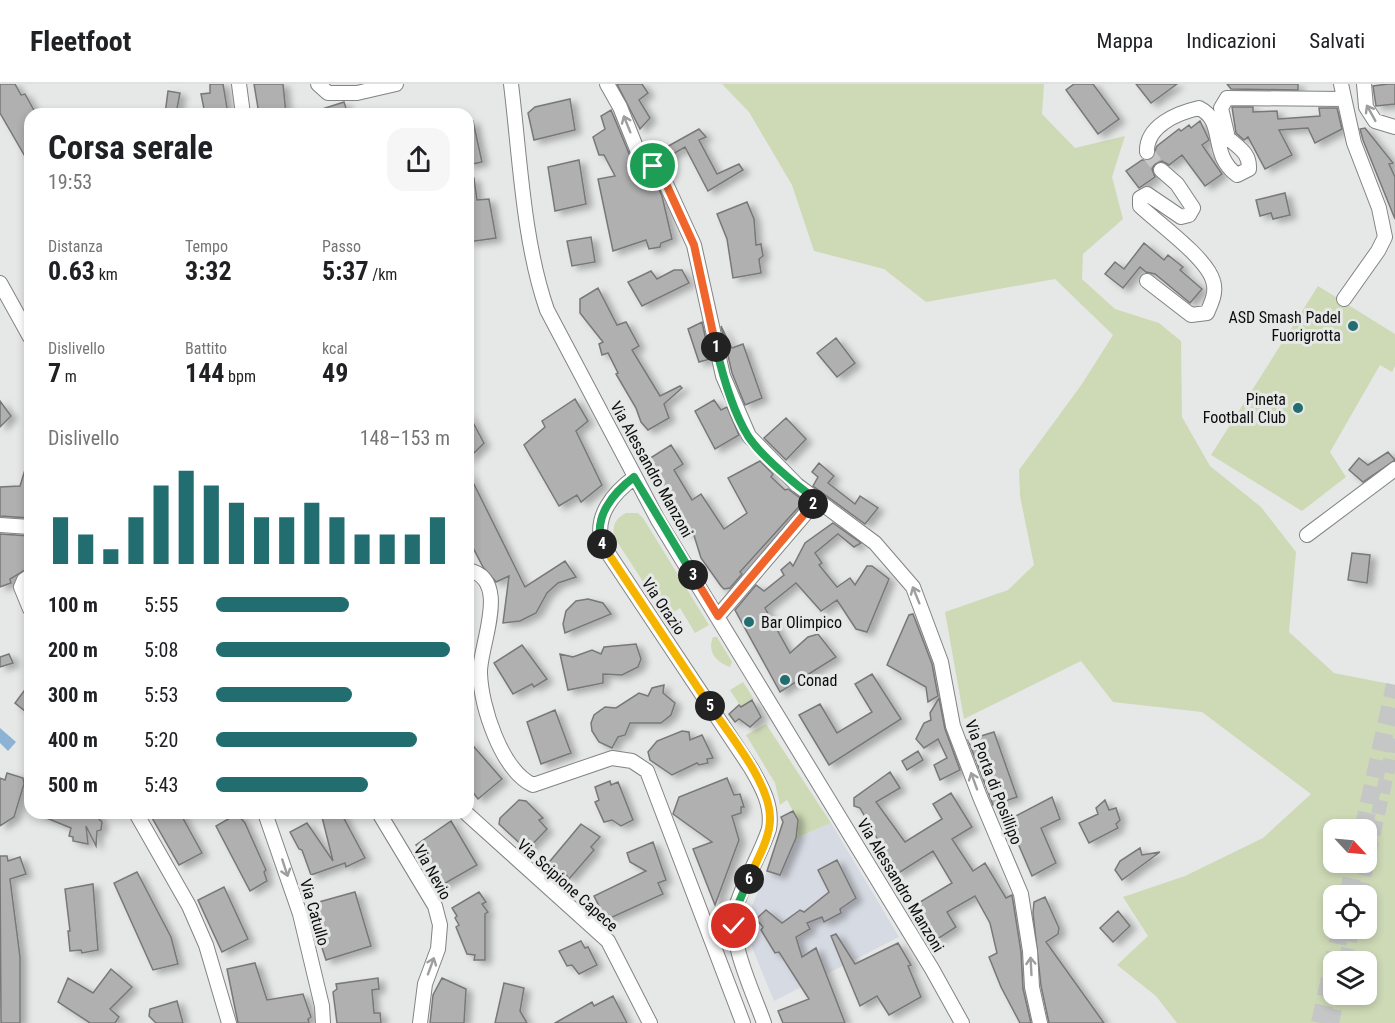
<!DOCTYPE html>
<html lang="it">
<head>
<meta charset="utf-8">
<style>
	:root { --surface:#fff; --page:#f6f6f6; --text:#202124; --muted:#757577; --line:#e0e0e0; --accent:#216d6f }
	body { margin:0; font-family:"Roboto Condensed",sans-serif; background:var(--page); color:var(--text); height:100vh; display:flex; flex-direction:column; font-size:22px; white-space:nowrap }
	* { box-sizing:border-box; margin:0 }
	p { font-size:20px; color:var(--muted) }
	.icon { flex:none; width:33px; height:33px; fill:none; stroke:currentColor; stroke-width:2; stroke-linecap:round; stroke-linejoin:round }
	.map { position:relative; flex:1; overflow:hidden }
	.details { position:absolute; left:24px; top:24px; width:450px; height:711px; display:flex; flex-direction:column; background:var(--surface); border-radius:18px; box-shadow:0 3px 9px #0003 }
	.details>* { flex:none }
	.needle { width:39px; rotate:116deg }
	.tools { position:absolute; left:1323px; top:735px; display:grid; gap:12px }
	.tools a { display:grid; place-items:center; width:54px; height:54px; border-radius:12px; background:var(--surface); box-shadow:0 3px 9px #0003; font-size:30px }
	.pin { position:absolute; display:grid; place-items:center; width:51px; height:51px; color:#fff; margin:-26px; border:3px solid #fff; border-radius:50%; box-shadow:0 2px 6px #0007 }
	.km { position:absolute; width:30px; height:30px; margin:-15px; border-radius:50%; background:#222; color:#fff; font-size:16px; line-height:30px; text-align:center }
	.round { display:grid; place-items:center; flex:none; width:63px; height:63px; border-radius:18px; background:var(--page) }
	.overview { display:flex; align-items:center; justify-content:space-between; height:102px; padding:0 24px }
	h1 { font-size:33px; font-weight:700; line-height:45px }
	.stats { display:grid; grid-template-columns:repeat(3,1fr); gap:9px; height:102px; padding:6px 24px }
	.stats div { display:grid; align-content:center }
	.stats b { font-size:26px; font-weight:700 }
	.stats small { font-size:16px; font-weight:400 }
	.stats p { font-size:16px }
	.chart { height:168px; padding:12px 24px }
	.chart p { display:flex; justify-content:space-between }
	.chart svg { width:100%; height:108px; margin-top:6px; stroke:var(--accent); stroke-width:6 }
	ul { padding:0 24px; list-style:none; font-size:20px }
	li { display:grid; grid-template-columns:96px 72px 1fr; align-items:center; height:45px }
	li i { height:15px; border-radius:8px; background:var(--accent) }
	header { display:flex; align-items:center; gap:36px; box-sizing:border-box; height:84px; padding:0 30px; background:var(--surface); border-bottom:2px solid var(--line) }
	header strong { font-size:28px }
	nav { display:flex; gap:33px; margin-inline-start:auto; font-size:21px }
	.map>svg:first-child { display:block }
	.built { fill:#d6dae2 }
	.green { fill:#cedab6; fill-rule:evenodd }
	.water { fill:#8db3d4 }
	.building { fill:#b0b0b1; stroke:#787879; stroke-width:1.5; filter:url(#shadow) }
	.lines { fill:none; stroke-linecap:round; stroke-linejoin:round }
	.minor-tunnel { stroke:#c5c6c6; stroke-width:14; stroke-dasharray:14 7; stroke-linecap:butt }
	.major-tunnel { stroke:#c5c6c6; stroke-width:18; stroke-dasharray:18 9; stroke-linecap:butt }
	.minor-casing { stroke:#828384; stroke-width:16 }
	.minor { stroke:#fff; stroke-width:14 }
	.oneway { stroke:#9e9e9e }
	.split-1-casing { stroke:#fff; stroke-width:12 }
	.split-2-casing { stroke:#fff; stroke-width:12 }
	.split-3-casing { stroke:#fff; stroke-width:12 }
	.split-4-casing { stroke:#fff; stroke-width:12 }
	.split-5-casing { stroke:#fff; stroke-width:12 }
	.split-6-casing { stroke:#fff; stroke-width:12 }
	.split-7-casing { stroke:#fff; stroke-width:12 }
	.split-1 { stroke:#f0652b; stroke-width:8 }
	.split-2 { stroke:#22a559; stroke-width:8 }
	.split-3 { stroke:#f0652b; stroke-width:8 }
	.split-4 { stroke:#22a559; stroke-width:8 }
	.split-5 { stroke:#f5b400; stroke-width:8 }
	.split-6 { stroke:#f5b400; stroke-width:8 }
	.split-7 { stroke:#22a559; stroke-width:8 }
	.poi-dot { fill:#216d6f; stroke:#e6e7e7; stroke-width:2 }
	.labels { text-anchor:middle; stroke-width:6; stroke-linejoin:round; paint-order:stroke }
	.poi-label { font-size:16px; fill:#0d0d0d; stroke:#e6e7e7; text-anchor:end }
	.street-label { font-size:16px; fill:#0d0d0d; stroke:#e6e7e7 }
</style>
</head>
<body>
<header>
<strong>Fleetfoot</strong>
<nav><a>Mappa</a><a>Indicazioni</a><a>Salvati</a></nav>
</header>
<div class="map">
<svg width="1395" height="939" viewBox="0 0 1395 939">
	<defs>
		<filter id="shadow"><feDropShadow dx="6" dy="3.5" stdDeviation="3" flood-color="#0004"/></filter>
	</defs>
	<rect width="100%" height="100%" fill="#e6e7e7"/>
	<path class="built" d="M831,739L899,853L774,917L747,851L746,836L767,787L780,791L796,754Z"/>
	<path class="green" d="M722,0H1044L1042,30L1075,64L1125,52L1112,93L1123,135L1083,170L1082,195L1115,225L1159,239L1181,257L1182,333L1210,382L1261,423L1296,468L1289,548L1334,589L1395,601V939H1177L1156,912L1117,881L1148,852L1123,813L1185,792L1263,754L1311,710L1202,628L1113,618L1081,577L964,635L945,528L1008,506L1034,481L1020,412L1019,386L1082,300L1113,251L1055,195L926,218L884,185L814,167L792,101L749,28ZM1334,746H1366V778H1334ZM1334,812H1366V844H1334ZM1334,878H1366V910H1334Z
		M1318,202L1395,250V282L1392,288L1380,281L1330,368L1346,393L1302,427L1211,371Z
		M626,429H638L643,434L709,541L695,549L680,524L666,533L614,453C612,441 616,434 626,429Z
		M713,553H717L732,578L730,583C716,578 707,568 713,553Z
		M743,598L754,615L741,623L730,606Z
		M766,640L831,739L796,754L797,748L793,747L798,736L787,716L780,721L775,699L746,651Z"/>
	<path class="water" d="M0,644L16,658L8,667L0,659Z"/>
	<path class="building" d="M0,0H15L21,11L25,10L36,30H30V81L0,29Z
		M210,0H223L228,30H205L201,10L210,9Z
		M254,0H283L286,30H259Z
		M617,0H642L648,9L639,16L650,34L640,45Z
		M1074,0H1093L1119,35L1098,50L1066,6Z
		M1136,0H1177L1151,19Z
		M1227,0H1298V6L1231,5Z
		M1388,0H1395V20L1376,22L1373,2Z
		M168,7L180,9L176,30H165Z
		M570,15L575,46L534,56L528,29L535,23Z
		M344,18L348,30H314L313,28Z
		M1232,23H1253V28L1277,27L1278,35L1320,32L1319,24H1337L1342,45L1315,59L1308,44L1279,46L1292,71L1265,85L1248,53L1244,56L1236,49Z
		M611,26L630,72L637,82L655,96L662,112L672,155L661,159L660,163L649,165L646,156L613,167L598,95L615,92L604,71H599L593,53L605,45L601,32Z
		M468,37H473L482,78L468,81Z
		M1200,37L1209,56L1202,61L1222,90L1205,102L1182,71L1169,81L1162,77L1155,80L1152,85L1155,93L1139,104L1126,87L1142,76H1151L1157,62L1179,45L1181,47L1189,41L1191,44Z
		M1365,44L1393,79L1389,80L1395,93V135L1363,56L1360,45Z
		M699,45L706,53L699,56L717,90L739,80L743,86L708,107L685,63L661,77L654,70Z
		M579,76L586,120L555,127L548,83Z
		M474,94L477,116L489,115L496,154L468,158V95Z
		M1285,109L1290,131L1273,135L1271,129L1260,132L1256,116Z
		M747,118L754,135L756,161L761,160L763,172L759,175L761,189L733,194L727,155L717,130Z
		M591,153L595,178L572,182L567,157Z
		M1144,159L1164,176L1168,171L1183,183L1180,186L1202,205L1190,219L1155,190L1146,188L1140,183L1123,204L1105,190L1115,178L1124,185Z
		M674,186H682L689,199L642,222L628,198L651,187L657,195Z
		M598,204L617,241L626,238L639,262L632,266L660,312L680,302L682,304L664,320L669,334L648,346L641,338L636,324L616,290L618,289L608,269L602,271L599,260L603,258L580,229V215Z
		M702,238L710,275L699,278L688,245Z
		M721,242L732,264L743,260L762,314L745,321L732,289Z
		M836,254L855,279L837,293L817,269Z
		M575,315L588,337L576,347L602,401L581,418L577,411L559,422L524,361L545,343L542,337Z
		M714,316L721,326L727,323L739,351L715,365L695,327Z
		M0,317L11,332L0,343Z
		M468,329L484,359L468,375Z
		M786,334L806,355L786,376L764,354Z
		M671,361L683,380L674,386L692,416L701,410L724,445L747,429L728,394L760,377L773,390L771,393L785,406L788,405L804,417L740,488L742,490L730,504L724,505L721,502L701,474L692,445L686,449L644,378Z
		M1388,368L1395,376L1363,398L1349,386L1359,374L1368,381Z
		M28,376L30,377V434L0,432V403L20,402Z
		M819,379L834,392L828,399L855,420L860,412L878,424L865,440L813,402L818,393L812,388Z
		M468,388L525,503L565,477L576,493L558,499L547,509L536,529L520,537L503,539L509,492L496,498L483,483L468,454Z
		M833,439L861,459L854,463L838,450L815,469L822,479L819,481L837,503L850,494L855,501L867,482H872L889,495L867,548L856,545L837,516L821,527L796,499L765,524L790,569L808,553L818,550L836,573L780,608L735,526L756,501L764,507L784,491L781,486L790,478L793,482L805,459Z
		M0,450L30,452V483L10,495L11,499L0,503Z
		M1352,469L1370,471L1367,499L1348,496Z
		M588,515L603,519L611,530L565,549L563,540L566,527L576,517Z
		M913,530L932,580L938,612L928,618L926,603L887,581L909,531Z
		M636,560L641,575L638,583L622,591L603,590V599L568,606L560,570L573,573L592,566L601,570L604,563Z
		M522,561L547,595L534,603L532,600L513,610L494,579Z
		M9,570L13,579L0,583V573Z
		M872,590L901,635L829,681L799,631L820,620L837,649L872,628L855,600Z
		M30,599V631L15,619Z
		M664,601L663,609L675,619L671,631L661,639H630L625,651L618,653L612,664L599,658L592,647L591,639L594,631L605,623L616,624L639,609L648,612L652,604Z
		M939,614L945,645L960,686L940,696L934,681L947,674L938,655L924,664L916,655L924,639L931,636L930,629Z
		M752,616L761,633L750,643L739,635L735,638L729,630L739,621L741,623Z
		M555,626L571,669L541,680L527,638Z
		M682,647L689,648L690,656L702,651L713,674L707,675L708,679L699,681L697,679L672,691L650,676L648,668L657,657Z
		M994,648L1017,713L993,721L968,656Z
		M468,656L502,695L478,715L468,702Z
		M918,667L923,676L907,686L902,677Z
		M890,688L900,704L876,718L905,758L942,735L933,720L951,709L972,743L952,755L973,787L985,779L1006,814L1012,811L1021,868L1023,905L1031,939H1020L1001,903L989,873L997,869L990,839L975,812L947,828L956,843L936,856L915,821L952,799L933,767L897,790L860,724L854,722V714Z
		M7,689L23,694L24,700L14,733L0,742V694L5,696Z
		M727,694L734,711L740,710L744,723H741V729L732,732L739,756L715,821L693,765L712,758L673,730L679,713Z
		M610,697L611,701L618,698L633,736L621,742L612,736L604,738L595,718L599,716L595,703Z
		M1052,713L1060,735L1041,744L1056,779L1032,792L1008,736Z
		M519,716L526,717L543,734L539,736L547,745L527,766L499,740L500,734Z
		M1105,716L1109,726L1116,724L1120,736L1116,740L1118,744L1089,759L1079,739L1098,730L1096,724Z
		M793,727L798,736L796,754L780,791L767,787L783,738L781,733Z
		M34,729H98L97,733L102,738L101,746L97,747L96,762L86,742L88,760L73,757V753L69,752L71,744Z
		M157,729H180L202,769L179,781L151,732Z
		M321,729H341L365,774L346,783L345,779L311,791L302,766L299,765L290,748L307,739L333,777Z
		M237,730L245,739L266,786L264,788L267,797L250,807L216,742Z
		M451,737L477,781L442,801L416,761Z
		M581,740L600,753L591,763L594,766L569,795L565,789L561,794L546,782Z
		M653,758L666,796L658,799L663,810L606,836L594,812L646,787L630,778L627,769Z
		M1140,764L1142,771L1160,768L1122,796L1115,786L1120,777Z
		M0,772H7L8,777L20,773L26,790L10,795L20,873V939H1Z
		M837,776L856,814L840,825L841,829L824,838L822,833L807,839L810,845L796,853L802,873L816,864L845,939H783L778,927L809,915L779,868L775,869L761,846L763,843L756,835L766,826L782,839L800,826L804,828L829,808L818,786Z
		M137,788L171,853L178,880L153,886L114,799Z
		M93,800L98,866L82,869L81,866L70,867L68,847H70L65,805Z
		M224,803L248,855L222,868L198,816Z
		M355,808L371,862L326,876L308,821Z
		M479,808L486,818L482,820L488,828L485,830V876H474L475,871L467,870L456,843L459,841L455,834L457,832L452,824Z
		M1045,813L1059,844L1058,850L1046,858L1104,939H1049L1041,902L1033,829L1034,818Z
		M1118,827L1130,842L1113,858L1100,844Z
		M836,850L855,880L898,859L911,881L908,882L921,913L889,931L877,912L860,922L831,852Z
		M581,857L585,864L588,863L597,881L579,890L572,881L567,882L559,867Z
		M255,879L267,916L303,910L311,933L308,935L309,939H238L227,885Z
		M111,885L132,903L110,925L119,933L115,939H90L58,918L68,894L93,909Z
		M378,894L379,905L372,906L374,929H380L381,939H337L333,908L337,905L336,900Z
		M442,894L466,905L464,939H430L433,911Z
		M504,899L524,904L520,927L527,939H495Z
		M613,912L627,939H555L592,918L594,922Z
		M177,917L183,939H156L149,932L150,925Z"/>
	<g class="lines">
		<path class="minor-tunnel" d="M1147,68L1161,86
			M1360,812L1395,654
			M1345,878L1353,844
			M1332,939L1338,910"/>
		<path class="major-tunnel" d="M1363,746L1395,601
			M1348,812L1355,778
			M1320,939L1341,844"/>
		<defs>
			<path id="minor" d="M239,0L243,30
				M318,0L328,9H357L396,0
				M511,0C520,73 523,157 547,226L658,436L932,885L962,939
				M607,0L620,23L638,68L662,91L694,161L723,292L749,352L797,401L875,459L913,503L941,578L953,642L980,713L1021,810L1030,867L1032,903L1040,939
				M1341,0L1354,59L1379,124L1385,153L1378,167L1344,215
				M1364,0L1366,23L1375,37L1395,43
				M1147,68C1146,42 1177,29 1199,24C1227,38 1208,69 1237,91L1249,85C1250,69 1239,64 1228,54L1221,24L1227,14L1344,15
				M1147,197L1191,231L1207,229C1211,220 1217,208 1213,197C1207,174 1158,139 1140,122V114L1147,110L1181,133L1189,131L1193,124L1177,100L1161,86
				M0,199L30,253
				M635,393C613,409 594,432 602,460L751,684C762,703 773,722 769,745C760,773 742,799 735,827C728,857 754,910 764,939
				M0,441L30,443
				M1307,451L1395,385
				M468,486C512,495 479,562 480,589C481,622 501,686 533,701L612,674L632,677L647,687L743,939
				M30,492L24,496L21,503L30,525
				M718,532L817,416
				M136,729L189,822L206,861L229,939
				M265,729L300,830L322,922L323,939
				M379,729L435,822L440,841L438,865L425,900L420,939
				M466,729L608,857L650,939"/>
		</defs>
		<use href="#minor" class="minor-casing"/>
		<use href="#minor" class="minor"/>
	</g>
	<defs><path id="oneway-shaft" d="M-6 0H5M1.5-3L5.5 0L1.5 3" fill="none" stroke-width="1.6" stroke-linecap="round" stroke-linejoin="round" transform="scale(1.5)"/></defs>
	<g class="oneway">
		<use href="#oneway-shaft" transform="translate(1371 29) rotate(-119)"/>
		<use href="#oneway-shaft" transform="translate(627 40) rotate(-112)"/>
		<use href="#oneway-shaft" transform="translate(916 511) rotate(-112)"/>
		<use href="#oneway-shaft" transform="translate(974 697) rotate(-110)"/>
		<use href="#oneway-shaft" transform="translate(285 784) rotate(72)"/>
		<use href="#oneway-shaft" transform="translate(431 882) rotate(-70)"/>
		<use href="#oneway-shaft" transform="translate(1031 882) rotate(-93)"/>
	</g>
	<g class="lines">
		<defs>
			<path id="split-1" d="M653,82L662,91L694,161L716,263"/>
			<path id="split-2" d="M716,263C723,293 732,326 748,352C761,372 797,402 817,416L813,420"/>
			<path id="split-3" d="M693,491L718,532L813,420"/>
			<path id="split-4" d="M602,460C593,433 613,409 634,393L693,491"/>
			<path id="split-5" d="M602,460L710,622"/>
			<path id="split-6" d="M710,622C729,650 771,700 770,735C770,755 756,777 749,795"/>
			<path id="split-7" d="M734,842L735,827L749,795"/>
		</defs>
		<use href="#split-1" class="split-1-casing"/>
		<use href="#split-2" class="split-2-casing"/>
		<use href="#split-3" class="split-3-casing"/>
		<use href="#split-4" class="split-4-casing"/>
		<use href="#split-5" class="split-5-casing"/>
		<use href="#split-6" class="split-6-casing"/>
		<use href="#split-7" class="split-7-casing"/>
		<use href="#split-1" class="split-1"/>
		<use href="#split-2" class="split-2"/>
		<use href="#split-3" class="split-3"/>
		<use href="#split-4" class="split-4"/>
		<use href="#split-5" class="split-5"/>
		<use href="#split-6" class="split-6"/>
		<use href="#split-7" class="split-7"/>
	</g>
	<g class="poi-dot">
		<circle cx="1353" cy="242" r="6"/>
		<circle cx="1298" cy="324" r="6"/>
		<circle cx="749" cy="538" r="6"/>
		<circle cx="785" cy="596" r="6"/>
	</g>
	<g class="labels">
		<g class="poi-label">
			<text x="1341" y="239">ASD Smash Padel<tspan x="1341" dy="18">Fuorigrotta</tspan></text>
			<text x="1286" y="321">Pineta<tspan x="1286" dy="18">Football Club</tspan></text>
			<text x="761" y="544" text-anchor="start">Bar Olimpico</text>
			<text x="797" y="602" text-anchor="start">Conad</text>
		</g>
		<g class="street-label">
			<text transform="translate(652 385) rotate(61)" y="6">Via Alessandro Manzoni</text>
			<text transform="translate(664 522) rotate(56)" y="6">Via Orazio</text>
			<text transform="translate(994 698) rotate(69)" y="6">Via Porta di Posillipo</text>
			<text transform="translate(433 788) rotate(61)" y="6">Via Nevio</text>
			<text transform="translate(568 801) rotate(42)" y="6">Via Scipione Capece</text>
			<text transform="translate(901 801) rotate(59)" y="6">Via Alessandro Manzoni</text>
			<text transform="translate(315 828) rotate(74)" y="6">Via Catullo</text>
		</g>
	</g>
</svg>
<div class="tools">
<a><svg class="needle" viewBox="-14 -14 28 28"><path d="M0-13l5 13h-10z" fill="#e53935"/><path d="M0 13l5-13h-10z" fill="#757577"/></svg></a>
<a><svg class="icon" aria-label="locate" viewBox="0 0 24 24"><circle cx="12" cy="12" r="6"/><path d="M12 2v4M12 18v4M2 12h4M18 12h4"/></svg></a>
<a><svg class="icon" aria-label="layers" viewBox="0 0 24 24"><path d="M12 4l9 5-9 5-9-5zM3 14l9 5 9-5"/></svg></a>
</div>
<div class="pin" style="left:653px;top:82px;background:#1e9e55"><svg class="icon" aria-label="arrive" viewBox="0 0 24 24"><path d="M6 21V4h12l-3 4 3 4H6"/></svg></div>
<div class="pin" style="left:734px;top:842px;background:#d93025"><svg class="icon" aria-label="check" viewBox="0 0 24 24"><path d="M5 12l5 5 9-10"/></svg></div>
<b class="km" style="left:716px;top:263px">1</b>
<b class="km" style="left:813px;top:420px">2</b>
<b class="km" style="left:693px;top:491px">3</b>
<b class="km" style="left:602px;top:460px">4</b>
<b class="km" style="left:710px;top:622px">5</b>
<b class="km" style="left:749px;top:795px">6</b>
<section class="details">
<div class="overview"><div><h1>Corsa serale</h1><p>19:53</p></div><a class="round"><svg class="icon" aria-label="share" viewBox="0 0 24 24"><path d="M12 15V3M7 8l5-5 5 5M5 13v7h14v-7"/></svg></a></div>
<div class="stats">
<div><p>Distanza</p><b>0.63<small> km</small></b></div>
<div><p>Tempo</p><b>3:32</b></div>
<div><p>Passo</p><b>5:37<small> /km</small></b></div>
</div>
<div class="stats">
<div><p>Dislivello</p><b>7<small> m</small></b></div>
<div><p>Battito</p><b>144<small> bpm</small></b></div>
<div><p>kcal</p><b>49</b></div>
</div>
<div class="chart"><p><span>Dislivello</span>148–153 m</p>
<svg viewBox="0 0 160 44" preserveAspectRatio="none"><path d="M5 44V25M15 44V32M25 44V38M35 44V25M45 44V12M55 44V6M65 44V12M75 44V19M85 44V25M95 44V25M105 44V19M115 44V25M125 44V32M135 44V32M145 44V32M155 44V25"/></svg>
</div>
<ul>
<li><b>100 m</b>5:55<i style="width:57%"></i></li>
<li><b>200 m</b>5:08<i style="width:100%"></i></li>
<li><b>300 m</b>5:53<i style="width:58%"></i></li>
<li><b>400 m</b>5:20<i style="width:86%"></i></li>
<li><b>500 m</b>5:43<i style="width:65%"></i></li>
</ul>
</section>
</div>
</body>
</html>
